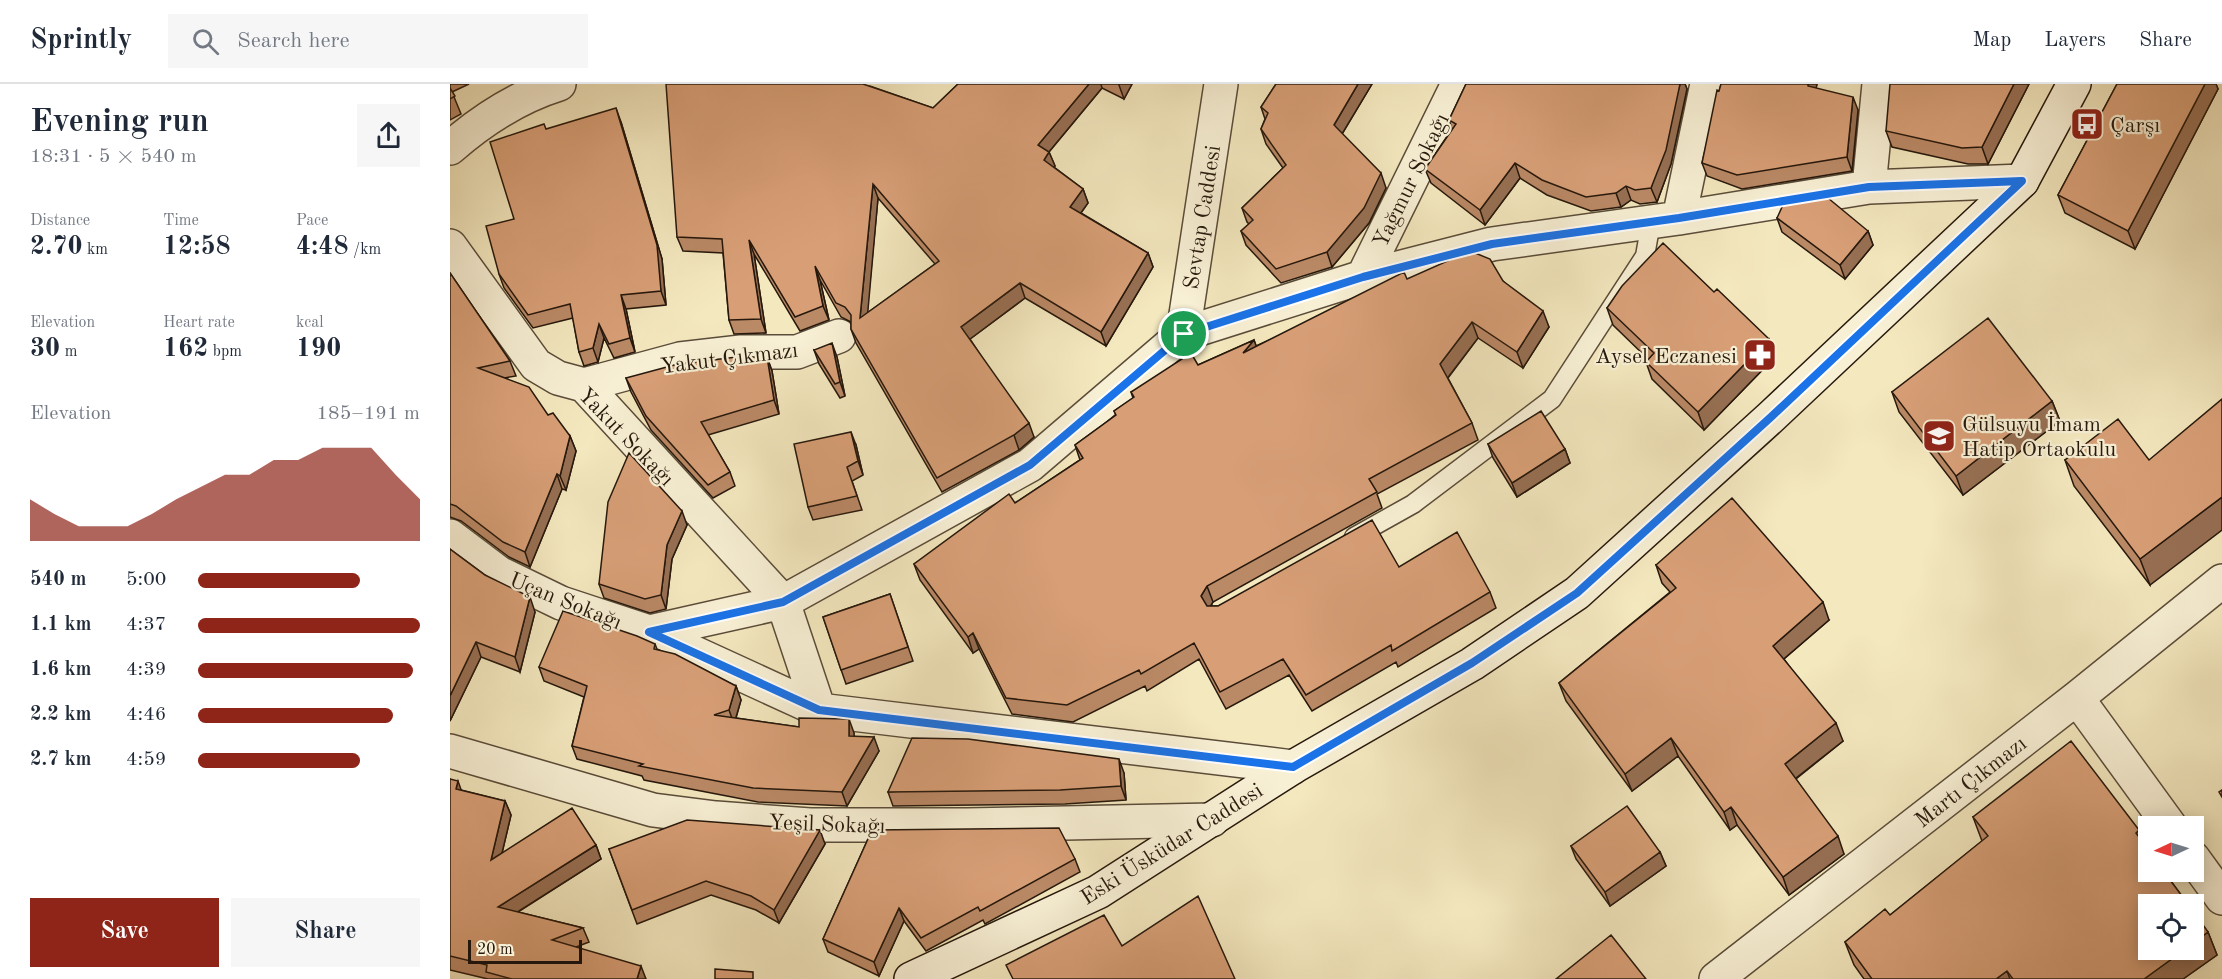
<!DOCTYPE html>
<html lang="en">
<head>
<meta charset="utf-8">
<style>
	:root { --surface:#fff; --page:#f6f6f7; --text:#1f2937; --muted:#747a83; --line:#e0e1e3; --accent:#8f2418 }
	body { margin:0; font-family:"Old Standard TT",serif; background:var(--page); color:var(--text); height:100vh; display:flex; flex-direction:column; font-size:22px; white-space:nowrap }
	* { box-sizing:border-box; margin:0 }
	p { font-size:20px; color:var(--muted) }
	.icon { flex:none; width:33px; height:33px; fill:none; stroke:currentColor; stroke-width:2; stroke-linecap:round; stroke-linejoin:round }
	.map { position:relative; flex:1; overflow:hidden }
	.panel { display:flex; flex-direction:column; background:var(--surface); width:450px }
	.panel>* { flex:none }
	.needle { width:39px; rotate:266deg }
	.tools { position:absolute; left:1688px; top:732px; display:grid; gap:12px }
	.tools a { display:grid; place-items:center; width:66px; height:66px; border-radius:0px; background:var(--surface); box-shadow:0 3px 15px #0003; font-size:30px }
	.scale { position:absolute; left:18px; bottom:15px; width:114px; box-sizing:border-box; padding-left:6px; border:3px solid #26180c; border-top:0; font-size:16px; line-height:21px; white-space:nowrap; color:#26180c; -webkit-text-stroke:4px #f8f0d5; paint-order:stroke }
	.pin { position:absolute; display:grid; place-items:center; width:51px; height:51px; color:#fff; margin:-26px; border:3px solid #fff; border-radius:50%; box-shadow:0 2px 6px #0007 }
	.round { display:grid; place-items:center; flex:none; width:63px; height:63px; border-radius:0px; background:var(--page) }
	.summary { display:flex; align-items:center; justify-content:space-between; height:102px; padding:0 30px }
	h1 { font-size:33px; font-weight:800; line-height:45px }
	.stats { display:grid; grid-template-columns:repeat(3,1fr); gap:9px; height:102px; padding:6px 30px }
	.stats div { display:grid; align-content:center }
	.stats b { font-size:26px; font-weight:800 }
	.stats small { font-size:16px; font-weight:400 }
	.stats p { font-size:16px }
	.chart { height:168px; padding:12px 30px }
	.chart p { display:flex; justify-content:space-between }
	.chart svg { width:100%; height:108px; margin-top:6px; fill:var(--accent); opacity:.7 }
	.cta { display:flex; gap:12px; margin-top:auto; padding:12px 30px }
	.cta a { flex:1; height:69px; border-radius:0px; background:var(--accent); color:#fff; font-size:24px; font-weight:800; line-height:69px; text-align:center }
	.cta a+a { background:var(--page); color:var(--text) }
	ul { padding:0 30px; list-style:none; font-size:20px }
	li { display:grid; grid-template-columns:96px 72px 1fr; align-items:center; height:45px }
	li i { height:15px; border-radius:8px; background:var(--accent) }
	header { display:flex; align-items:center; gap:36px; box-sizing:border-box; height:84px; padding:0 30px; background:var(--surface); border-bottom:2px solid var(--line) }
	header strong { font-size:28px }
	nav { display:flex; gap:33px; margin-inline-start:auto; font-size:21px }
	.search { width:420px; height:54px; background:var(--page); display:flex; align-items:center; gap:15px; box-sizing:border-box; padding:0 21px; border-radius:0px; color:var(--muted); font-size:22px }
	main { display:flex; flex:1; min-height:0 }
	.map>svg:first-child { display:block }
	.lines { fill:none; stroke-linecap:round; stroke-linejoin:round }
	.lane-casing { stroke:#5a4c39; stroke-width:21 }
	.street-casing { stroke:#5a4c39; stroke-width:36 }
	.secondary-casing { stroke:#26180c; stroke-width:36 }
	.lane { stroke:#f8f0d5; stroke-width:18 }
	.street { stroke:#f8f0d5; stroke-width:33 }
	.secondary { stroke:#f8f0d5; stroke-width:33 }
	.wall { fill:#ba8966; stroke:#26180c; stroke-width:1.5; fill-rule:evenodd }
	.shaded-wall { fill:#976f53; stroke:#26180c; stroke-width:1.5 }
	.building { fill:#d89f77; stroke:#26180c; stroke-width:1.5; fill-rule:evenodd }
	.route-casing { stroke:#fff; stroke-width:12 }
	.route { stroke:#1a73e8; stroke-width:8 }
	.labels { text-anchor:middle; stroke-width:4.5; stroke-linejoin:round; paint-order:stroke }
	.poi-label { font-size:22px; fill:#26180c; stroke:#f8f0d5; text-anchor:start }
	.street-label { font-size:22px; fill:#26180c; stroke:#f8f0d5 }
</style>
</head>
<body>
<header>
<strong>Sprintly</strong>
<div class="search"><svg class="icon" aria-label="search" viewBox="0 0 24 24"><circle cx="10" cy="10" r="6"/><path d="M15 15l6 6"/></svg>Search here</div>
<nav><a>Map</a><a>Layers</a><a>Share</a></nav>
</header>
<main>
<section class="panel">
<div class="summary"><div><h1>Evening run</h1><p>18:31 · 5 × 540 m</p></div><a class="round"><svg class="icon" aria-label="share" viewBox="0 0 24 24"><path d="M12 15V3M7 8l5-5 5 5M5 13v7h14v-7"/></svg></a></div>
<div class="stats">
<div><p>Distance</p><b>2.70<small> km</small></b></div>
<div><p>Time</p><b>12:58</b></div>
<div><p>Pace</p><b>4:48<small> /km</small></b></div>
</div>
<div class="stats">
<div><p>Elevation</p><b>30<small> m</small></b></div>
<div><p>Heart rate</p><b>162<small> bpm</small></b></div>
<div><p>kcal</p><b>190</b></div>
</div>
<div class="chart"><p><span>Elevation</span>185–191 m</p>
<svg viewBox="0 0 160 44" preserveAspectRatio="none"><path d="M0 44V27L10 33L20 38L30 38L40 38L50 33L60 27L70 22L80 17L90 17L100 11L110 11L120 6L130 6L140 6L150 17L160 27V44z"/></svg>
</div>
<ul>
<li><b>540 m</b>5:00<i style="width:73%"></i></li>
<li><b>1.1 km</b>4:37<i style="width:100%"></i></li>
<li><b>1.6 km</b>4:39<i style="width:97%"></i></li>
<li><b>2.2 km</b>4:46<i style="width:88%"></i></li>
<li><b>2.7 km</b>4:59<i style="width:73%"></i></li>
</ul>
<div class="cta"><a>Save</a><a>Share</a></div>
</section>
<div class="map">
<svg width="1772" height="895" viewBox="0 0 1772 895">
	<rect width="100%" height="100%" fill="#f4e8bf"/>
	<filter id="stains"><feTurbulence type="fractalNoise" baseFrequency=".00333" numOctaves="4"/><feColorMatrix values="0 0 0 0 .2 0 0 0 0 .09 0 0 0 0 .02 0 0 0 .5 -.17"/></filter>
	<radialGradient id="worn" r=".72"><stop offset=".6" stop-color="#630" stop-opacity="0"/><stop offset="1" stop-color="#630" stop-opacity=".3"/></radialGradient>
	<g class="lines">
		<defs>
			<path id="lane" d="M904,453L963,420L1102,315L1195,172L1201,138"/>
			<path id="street" d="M0,64C32,36 67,13 109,0
				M1419,103L1429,0
				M1229,134L1257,0
				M0,162L86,281L108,294L134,301L333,518L580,381L733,250L771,0
				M913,193L1008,0
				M733,250L913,193L1042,160L1229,134L1419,103L1572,97
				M134,301L230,275L291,268H347L389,252
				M0,452L49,489L111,519L199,548L333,518L369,626L843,683
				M199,548L369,626
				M1627,614L1720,742
				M0,667L203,726L266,734L360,741H517L762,736
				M1743,774L1772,814
				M1266,895L1627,614L1772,497"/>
			<path id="secondary" d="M461,895L648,808L843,683L1022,580L1127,509L1321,333L1572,97L1624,0"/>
		</defs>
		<use href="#lane" class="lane-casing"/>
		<use href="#street" class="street-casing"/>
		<use href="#secondary" class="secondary-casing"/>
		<use href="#lane" class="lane"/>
		<use href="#street" class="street"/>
		<use href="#secondary" class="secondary"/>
	</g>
	<path class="wall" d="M0,0H19L2,8L11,30L0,36Z
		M508,0H682L674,15L652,4L599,68L605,82L604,83L633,105L638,119L631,129L698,169L703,183L656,262L575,214L520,255L584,353L569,366L492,408L406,259L401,245V238L391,233L370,196L379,236L350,247L304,170L316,249L284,250L279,236L273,169L233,167L227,153L420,2L483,24ZM428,114L485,180L417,229Z
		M826,0H922L892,50L936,104L919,139L882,183L831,199L796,161L791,147L799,140L797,138L792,124L833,84L816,60L811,45L815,35L811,23Z
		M1016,0H1235L1237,5L1221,80L1207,118L1190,120L1181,116L1171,123L1141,127L1097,111L1070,94L1035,141L981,99L975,85L1002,45L999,36Z
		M1271,0H1367L1366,4L1408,26L1402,87L1292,105L1257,92L1252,79Z
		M1579,0L1538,80H1518L1442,63L1436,47Z
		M1667,0H1766L1768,5L1685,165L1615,129L1608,111Z
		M171,38L212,175L216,221L176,225L185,268L164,274L154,254L148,278L134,282L129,268L123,234L83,244L54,204L49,190L64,135L96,45Z
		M1327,134L1418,147L1423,161L1395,195L1332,148Z
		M0,189L60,277L66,292L54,294L120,352L126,367L116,406L112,405L80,483L59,473L11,437L0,433Z
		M957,195L1053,197L1099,243L1073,284L1028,254L998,294L1022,339L1028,356L927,410L932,424L763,518L761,522H768L949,483L1040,508L1046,524L948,583L946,578L862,627L839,591L776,625L749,575L697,607L695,602L623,638L562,630L529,565L523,569L470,496L464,480L565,419L630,376L625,361L666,331L664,327L683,314L681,308L748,281L804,256L806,262Z
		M1157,224L1319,255L1325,273L1254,346L1202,295L1196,278L1198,275L1163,241Z
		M364,266L387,273L395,312L390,314L369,280Z
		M317,273L322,287L329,330L258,351L280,388L285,402L263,414L201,346L181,308L176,294Z
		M1442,308L1602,317L1610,337L1513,411L1449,328Z
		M1038,360L1115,365L1120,379L1067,413L1043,374Z
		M406,361L413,391L402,397L412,426L363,436L358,423Z
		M1615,376H1699L1700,501L1624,402Z
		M237,441L222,475L216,525L200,529L154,514L149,500Z
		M0,465L85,528L70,588L31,573L0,637Z
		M1206,481L1379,536L1334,575L1393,657L1346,695L1394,770L1339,811L1287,741L1280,746L1228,672L1182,707L1116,617L1109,599L1220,508L1212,499Z
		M440,510L463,577L396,600L373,533Z
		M205,560L207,565L286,602L291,616L286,634L349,643L404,649V652L429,667L397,722L308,718L194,696L192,692L127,675L122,662L134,613L94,597L89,583Z
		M674,689L676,716L615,720L443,722L438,708Z
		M0,695L11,706L55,717L61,731L52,769L146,761L151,775L68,828L133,844L139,858L126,863L196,895H38L0,886Z
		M1523,733L1694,760L1758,848L1767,871L1733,895H1414L1404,881L1395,858L1440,831L1532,757Z
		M422,746L625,775L630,788L535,840L533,836L476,867L454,837L429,892L378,868L373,855Z
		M375,760L329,839L306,826L261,811L187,840L159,765Z
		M1121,762L1210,768L1216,782L1160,822L1126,775Z"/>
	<path class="shaded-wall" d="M639,0H651L652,4L593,75L588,61Z
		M669,0H682L674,15L669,1Z
		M908,0H922L889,55L884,41Z
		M1230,0H1235L1237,5L1221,80L1207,118L1201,104Z
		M1358,0H1367L1363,16L1358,2Z
		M1564,0H1579L1538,80L1532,63Z
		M1755,0H1766L1768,5L1685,165L1678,147Z
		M1403,13L1408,26L1402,87L1397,73Z
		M166,24L171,38L212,175L216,221L211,207Z
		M599,68L605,82L599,90L594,76Z
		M1065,79L1070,94L1035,141L1030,126Z
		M931,89L936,104L919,139L882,183L877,168Z
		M423,100L428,114L416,248L410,234Z
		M1176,102L1181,116L1171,123L1166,109Z
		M633,105L638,119L625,137L620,123Z
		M1418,147L1423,161L1395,195L1390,181Z
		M299,156L304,170L316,249L311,235Z
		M698,169L703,183L656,262L651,248Z
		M365,182L370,196L379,236L373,222Z
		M570,199L575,214L516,258L511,243Z
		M171,211L176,225L185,268L180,254Z
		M1093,227L1099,243L1073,284L1067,268Z
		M1022,238L1028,254L996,296L990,280Z
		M149,240L154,254L148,278L143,264Z
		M1319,255L1325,273L1254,346L1248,328Z
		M804,256L810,272L793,269Z
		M382,259L387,273L395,312L390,298Z
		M317,273L322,287L329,330L324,316Z
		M1602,317L1610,337L1513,411L1506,392Z
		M579,339L584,353L569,366L564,351Z
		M401,348L406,361L413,391L408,377Z
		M120,352L126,367L116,406L110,392Z
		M1115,365L1120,379L1067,413L1062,399Z
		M107,390L112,405L80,483L75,468Z
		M1772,413V446L1700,501L1690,475Z
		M232,427L237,441L222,475L216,525L211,511L217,461Z
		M757,502L763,518L757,528L751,512Z
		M80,513L85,528L70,588L65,573Z
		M1373,518L1379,536L1329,579L1323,562Z
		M523,549L529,565L523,569L518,553Z
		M26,558L31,573L0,637V612Z
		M286,602L291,616L284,640L279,626Z
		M399,635L404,649V666L399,652Z
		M1386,639L1393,657L1341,698L1335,680Z
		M424,653L429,667L397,722L392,708Z
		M1221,654L1228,672L1182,707L1175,690Z
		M669,675L674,689L676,716L671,702Z
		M8,697L13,711L6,705Z
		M55,717L61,731L47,790L41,776Z
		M1281,723L1287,741L1280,746L1274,728Z
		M370,746L375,760L329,839L324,826Z
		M1689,746L1698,769L1686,749Z
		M1388,752L1394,770L1339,811L1333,793Z
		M146,761L151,775L53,837L48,823Z
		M1210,768L1216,782L1160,822L1155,808Z
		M449,824L454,837L429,892L424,878Z
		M1758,848L1767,871L1733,895H1694L1734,866H1743V859Z
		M191,882L196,895H187Z
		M1557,887L1560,895H1546Z"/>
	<path class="building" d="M216,0H413L483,24L508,0H639L588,61L599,68L594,76L633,105L620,123L698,169L651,248L570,199L511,243L579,339L564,351L487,394L401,245V231L395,223L386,219L365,182L373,222L345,233L299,156L311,235L279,236L272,155L227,153ZM423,100L489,177L410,234Z
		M826,0H908L884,41L931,89L914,124L877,168L826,185L791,147L803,136L792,124L836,81L811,45L818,29L811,23Z
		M1016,0H1230L1216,66L1201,104L1185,106L1176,102L1166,109L1136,113L1092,96L1065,79L1030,126L975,85L1006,40L999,36Z
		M1271,0H1358V2L1403,13L1397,73L1287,91L1252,79L1267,6L1269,7Z
		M1440,0H1564L1532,63L1512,64L1436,47Z
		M1667,0H1755L1678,147L1608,111Z
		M0,4L5,12L0,15Z
		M166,24L207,161L211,207L171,211L180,254L159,260L149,240L143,264L129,268L120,220L78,231L49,190L36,142L64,135L40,58L94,40L96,45Z
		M1378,114L1418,147L1390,181L1327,134L1333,121Z
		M1213,159L1264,208L1267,205L1319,255L1248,328L1196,278L1204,269L1157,224L1172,202Z
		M1020,167L1040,175L1053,197L1093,227L1067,268L1022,238L990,280L1022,339L919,395L927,408L757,502L751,512L757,522H768L922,436L949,483L1007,448L1040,508L942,567L941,561L856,611L833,575L770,608L744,559L691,590L689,586L617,621L556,614L523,549L518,553L464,480L559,410L565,419L633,374L625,361L666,331L664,327L684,313L681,308L741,269L748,281L804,256L793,269L954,188L957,195Z
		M0,189L60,277L28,284L79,303L98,331L103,329L120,352L110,392L107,390L75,468L53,458L6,422L0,420Z
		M1538,234L1602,317L1506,392L1442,308Z
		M382,259L390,298L385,300L364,266Z
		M287,273H317L324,316L251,338L280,388L258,401L196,332L176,294L228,280Z
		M1772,315V413L1690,475L1615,376L1668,335L1699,376Z
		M1091,327L1115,365L1062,399L1038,360Z
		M401,348L408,377L397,383L407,412L358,423L344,360Z
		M179,369L232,427L217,461L211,511L195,515L149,500L158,418Z
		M1282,414L1373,518L1323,562L1386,639L1335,680L1388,752L1333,793L1281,723L1274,728L1221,654L1175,690L1109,599L1226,504L1206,481Z
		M0,465L35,491L80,513L65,573L26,558L0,612Z
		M440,510L458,563L391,586L373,533Z
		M113,527L187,552L205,560L204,565L225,570L286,602L279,626L264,631L349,643V634L399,635V652L424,653L392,708L303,704L189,682L193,680L122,662L137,602L89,583Z
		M462,654L518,655L669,675L671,702L610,706L438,708Z
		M1621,657L1689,746L1686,749L1698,765V788H1714L1738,820H1698V866H1734L1694,895H1563L1557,887L1546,895H1422L1395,858L1435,825L1440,831L1538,752L1523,733Z
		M0,695L8,697L6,705L55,717L41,776L122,724L146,761L48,823L133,844L102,856L191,882L187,895H62L36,888L37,881L0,872Z
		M1772,706V713L1769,708Z
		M1177,722L1210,768L1155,808L1121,762Z
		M237,736L370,746L324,826L301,812L256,797L182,826L159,765Z
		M609,744L625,775L530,827L528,823L471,854L449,824L424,878L373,855L422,746Z
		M748,812L785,895H563L556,881L654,831L672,862Z
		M1743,827L1758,848L1743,859Z
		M1161,851L1196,895H1106Z
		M265,885L303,888V895H265Z"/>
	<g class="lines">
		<defs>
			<path id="route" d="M1572,97L1321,333L1127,509L1022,579L843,683L369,626L199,548L333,518L580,381L734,250L913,193L1042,160L1229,134L1419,103Z"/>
		</defs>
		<use href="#route" class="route-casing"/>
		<use href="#route" class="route"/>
	</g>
	<defs>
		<symbol id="bus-square" viewBox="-11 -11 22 22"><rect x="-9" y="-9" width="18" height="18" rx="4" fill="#8f2418" stroke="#f8f0d5"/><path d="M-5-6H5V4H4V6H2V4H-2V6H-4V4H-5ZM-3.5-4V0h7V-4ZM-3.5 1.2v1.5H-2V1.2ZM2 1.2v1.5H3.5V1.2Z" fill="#fff"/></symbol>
		<symbol id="pharmacy-square" viewBox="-11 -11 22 22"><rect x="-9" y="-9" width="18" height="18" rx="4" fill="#8f2418" stroke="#f8f0d5"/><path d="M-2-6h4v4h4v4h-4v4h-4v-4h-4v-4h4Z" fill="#fff"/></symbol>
		<symbol id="school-square" viewBox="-11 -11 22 22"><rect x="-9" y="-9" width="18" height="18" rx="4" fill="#8f2418" stroke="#f8f0d5"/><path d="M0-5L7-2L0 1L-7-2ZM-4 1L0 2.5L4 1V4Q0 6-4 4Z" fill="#fff"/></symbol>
	</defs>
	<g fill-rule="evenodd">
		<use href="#bus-square" x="1618" y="21" width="38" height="38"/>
		<use href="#pharmacy-square" x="1291" y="252" width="38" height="38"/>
		<use href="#school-square" x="1470" y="333" width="38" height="38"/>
	</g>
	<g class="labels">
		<g class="poi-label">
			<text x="1660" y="48">Çarşı</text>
			<text x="1287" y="279" text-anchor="end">Aysel Eczanesi</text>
			<text x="1512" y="347">Gülsuyu İmam<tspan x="1512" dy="25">Hatip Ortaokulu</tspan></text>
		</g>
		<g class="street-label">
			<text transform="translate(960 96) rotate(-64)" y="8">Yağmur Sokağı</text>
			<text transform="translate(751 133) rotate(-81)" y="8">Sevtap Caddesi</text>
			<text transform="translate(279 273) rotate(-7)" y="8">Yakut Çıkmazı</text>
			<text transform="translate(177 352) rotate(46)" y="8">Yakut Sokağı</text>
			<text transform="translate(116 516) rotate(22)" y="8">Uçan Sokağı</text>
			<text transform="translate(1520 697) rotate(-38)" y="8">Martı Çıkmazı</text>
			<text transform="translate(377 739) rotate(2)" y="8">Yeşil Sokağı</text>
			<text transform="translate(721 759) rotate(-32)" y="8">Eski Üsküdar Caddesi</text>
		</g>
	</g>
	<rect width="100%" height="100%" filter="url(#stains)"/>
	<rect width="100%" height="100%" fill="url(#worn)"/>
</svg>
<div class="tools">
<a><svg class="needle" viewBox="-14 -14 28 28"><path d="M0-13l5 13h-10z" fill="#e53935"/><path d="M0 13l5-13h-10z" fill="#747a83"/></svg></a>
<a><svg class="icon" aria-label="locate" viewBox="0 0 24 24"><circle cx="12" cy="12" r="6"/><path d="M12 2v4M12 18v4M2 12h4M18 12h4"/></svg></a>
</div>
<div class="scale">20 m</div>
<div class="pin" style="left:734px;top:250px;background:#1e9e55"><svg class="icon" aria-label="arrive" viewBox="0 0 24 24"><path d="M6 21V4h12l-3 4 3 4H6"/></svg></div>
</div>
</main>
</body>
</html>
